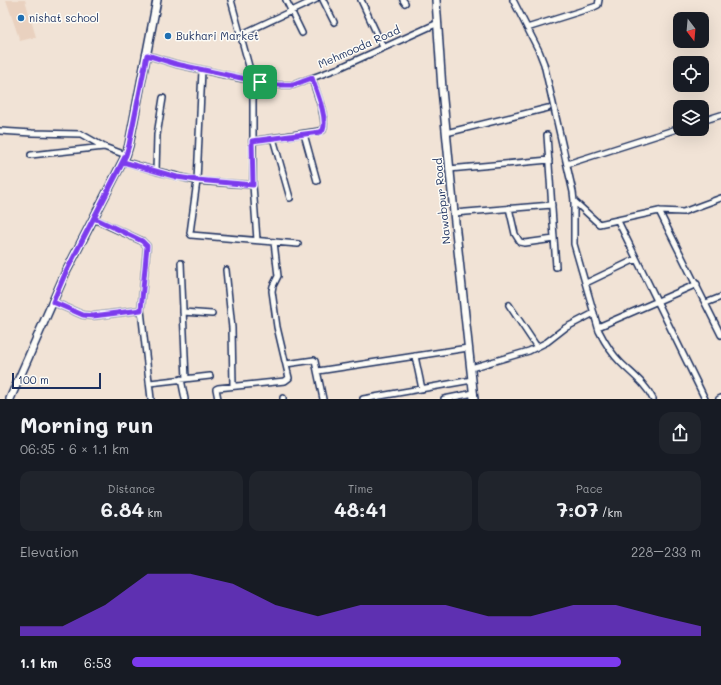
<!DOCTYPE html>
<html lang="en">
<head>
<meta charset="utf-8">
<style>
	:root { --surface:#171b24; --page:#20242c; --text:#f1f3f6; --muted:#9ea1a6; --accent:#7c3aed }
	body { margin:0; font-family:Mali,sans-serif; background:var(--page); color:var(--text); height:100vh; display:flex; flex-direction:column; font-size:15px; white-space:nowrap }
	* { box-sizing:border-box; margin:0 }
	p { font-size:13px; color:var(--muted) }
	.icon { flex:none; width:22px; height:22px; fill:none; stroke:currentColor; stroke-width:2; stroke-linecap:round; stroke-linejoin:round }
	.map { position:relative; height:399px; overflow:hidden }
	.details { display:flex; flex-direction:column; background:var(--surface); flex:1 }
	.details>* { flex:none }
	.needle { width:26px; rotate:164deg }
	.tools { position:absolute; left:673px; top:12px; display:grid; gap:8px }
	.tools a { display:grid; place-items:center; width:36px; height:36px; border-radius:8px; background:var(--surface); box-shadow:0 4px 16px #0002; font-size:20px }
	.scale { position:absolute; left:12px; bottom:10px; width:89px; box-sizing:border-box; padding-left:4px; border:2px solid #1b2f5e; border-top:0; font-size:11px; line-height:14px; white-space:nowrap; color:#1b2f5e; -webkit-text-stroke:3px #fdfcf7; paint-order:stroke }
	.pin { position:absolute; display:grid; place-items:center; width:34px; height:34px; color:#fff; margin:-17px; border-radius:8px; box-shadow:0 2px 6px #0006 }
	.round { display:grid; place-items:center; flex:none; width:42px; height:42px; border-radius:12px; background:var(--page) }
	.head { display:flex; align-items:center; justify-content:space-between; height:68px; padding:0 20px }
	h1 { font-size:22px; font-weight:700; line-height:30px }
	.stats { display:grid; grid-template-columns:repeat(3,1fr); gap:6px; height:68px; padding:4px 20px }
	.stats div { display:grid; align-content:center; border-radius:10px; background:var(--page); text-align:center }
	.stats b { font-size:20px; font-weight:700 }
	.stats small { font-size:11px; font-weight:400 }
	.stats p { font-size:11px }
	.chart { height:112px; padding:8px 20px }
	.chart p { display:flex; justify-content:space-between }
	.chart svg { width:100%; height:72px; margin-top:4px; fill:var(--accent); opacity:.7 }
	ul { padding:0 20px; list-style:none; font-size:13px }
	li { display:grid; grid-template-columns:64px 48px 1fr; align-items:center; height:30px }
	li i { height:10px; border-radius:5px; background:var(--accent) }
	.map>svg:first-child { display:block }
	.built { fill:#e9d1bf }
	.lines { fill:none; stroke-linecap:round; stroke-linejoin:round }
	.street-casing { stroke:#1b2f5e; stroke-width:8 }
	.secondary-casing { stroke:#1b2f5e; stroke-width:10 }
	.street { stroke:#fdfcf7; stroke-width:5 }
	.secondary { stroke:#fdfcf7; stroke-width:7 }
	.route-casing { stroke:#fff; stroke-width:8 }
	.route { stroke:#7c3aed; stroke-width:5 }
	.poi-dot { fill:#1f6fb2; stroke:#fdfcf7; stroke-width:1.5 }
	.labels { text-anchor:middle; stroke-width:3; stroke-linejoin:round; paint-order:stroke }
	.poi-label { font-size:11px; fill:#1b2f5e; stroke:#fdfcf7; text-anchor:start }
	.street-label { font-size:11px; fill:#1b2f5e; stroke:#fdfcf7 }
</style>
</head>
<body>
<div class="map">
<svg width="721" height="399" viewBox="0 0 721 399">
	<rect width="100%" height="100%" fill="#f1e3d6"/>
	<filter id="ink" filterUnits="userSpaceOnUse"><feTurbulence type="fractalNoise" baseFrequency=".025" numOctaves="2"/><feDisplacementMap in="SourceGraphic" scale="8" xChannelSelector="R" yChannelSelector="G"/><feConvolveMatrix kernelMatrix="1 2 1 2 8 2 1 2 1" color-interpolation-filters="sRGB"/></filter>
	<g filter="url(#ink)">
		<path class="built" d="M6,0H25L36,37L20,41Z"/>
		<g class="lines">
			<defs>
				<path id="street" d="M231,0L253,81V185L257,240
					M286,0L302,33
					M323,0L334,22
					M361,0L383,47
					M403,0L405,3
					M513,0L539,51L544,64L573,192L574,201V244L599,331C605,343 612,354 621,363C632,374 646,384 653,399
					M527,28L594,7L598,5L599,0
					M240,35L315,0
					M147,55L176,64L239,78L277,85H293L339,68L438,23
					M202,70L197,181L190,233L191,235L298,244
					M702,121L721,115
					M0,131L32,133L81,134L104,147
					M446,133L548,108
					M304,134L317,181
					M547,135L556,267
					M273,138L290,198
					M252,141L320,131L323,130C328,119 315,90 312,78
					M31,155L104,147L126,155
					M123,161L156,171L197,181L253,185
					M567,164L680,128
					M449,169L549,160
					M156,171L157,135L163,98
					M574,201L599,224L659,211L683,212L721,198
					M509,208L515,234L520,242L525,243L554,239
					M659,211L721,335
					M454,213L552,205
					M94,219L142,241L147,246L141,310L151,399
					M618,221L705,399
					M181,263L186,379
					M226,270L232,328L233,386
					M586,283L636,259
					M53,302L83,315L93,316L141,310
					M706,303L721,297
					M509,305L537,347
					M183,312L212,314
					M598,327L697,284
					M415,356L422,389
					M286,364L314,360L315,361L323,399
					M471,368L529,351L547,342L565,328L594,313
					M318,371L468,348
					M181,379L185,399
					M150,383L210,376
					M283,398V399
					M218,399L216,389L218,388L285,381L289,378L277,327L272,291L273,286L278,276L274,242
					M363,399L472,380
					M444,399L474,393
					M719,399L721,398"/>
				<path id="secondary" d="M436,0L442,89L454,213L474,399
					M10,399L65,274L126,155L129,145L157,0"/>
			</defs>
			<use href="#street" class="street-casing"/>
			<use href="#secondary" class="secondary-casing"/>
			<use href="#street" class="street"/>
			<use href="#secondary" class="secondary"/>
		</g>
	</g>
	<g class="lines" filter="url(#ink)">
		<defs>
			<path id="route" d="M260,82L176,64L147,55L129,145L126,155L65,274L53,302L83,315L93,316L141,310L147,246L142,241L94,218L123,162L177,177L197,180L253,185L252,141L320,132L323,130C328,118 316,90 312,78L293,85H277L260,82"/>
		</defs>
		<use href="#route" class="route-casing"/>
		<use href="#route" class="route"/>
	</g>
	<g class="poi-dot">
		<circle cx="21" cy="18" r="4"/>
		<circle cx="168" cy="36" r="4"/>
	</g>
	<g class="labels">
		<g class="poi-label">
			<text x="29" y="22">nishat school</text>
			<text x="176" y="40">Bukhari Market</text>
		</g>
		<g class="street-label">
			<text transform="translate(359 47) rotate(-24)" y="4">Mehmooda Road</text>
			<text transform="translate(442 201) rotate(-96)" y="4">Nawabpur Road</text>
		</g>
	</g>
</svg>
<div class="tools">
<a><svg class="needle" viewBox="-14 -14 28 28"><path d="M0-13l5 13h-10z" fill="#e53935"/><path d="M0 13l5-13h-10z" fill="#9ea1a6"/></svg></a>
<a><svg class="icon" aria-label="locate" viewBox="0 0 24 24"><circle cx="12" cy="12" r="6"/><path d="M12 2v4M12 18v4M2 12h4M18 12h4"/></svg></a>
<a><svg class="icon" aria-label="layers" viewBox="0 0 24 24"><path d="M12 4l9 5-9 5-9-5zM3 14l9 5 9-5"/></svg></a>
</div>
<div class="scale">100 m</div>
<div class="pin" style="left:260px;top:82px;background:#1e9e55"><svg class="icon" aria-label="arrive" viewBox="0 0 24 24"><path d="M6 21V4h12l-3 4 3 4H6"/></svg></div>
</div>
<section class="details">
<div class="head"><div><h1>Morning run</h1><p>06:35 · 6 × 1.1 km</p></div><a class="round"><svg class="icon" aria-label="share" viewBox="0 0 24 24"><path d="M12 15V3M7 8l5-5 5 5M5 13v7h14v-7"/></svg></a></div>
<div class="stats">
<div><p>Distance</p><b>6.84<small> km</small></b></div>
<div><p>Time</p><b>48:41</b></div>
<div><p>Pace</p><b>7:07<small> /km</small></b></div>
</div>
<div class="chart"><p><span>Elevation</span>228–233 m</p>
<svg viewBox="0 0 160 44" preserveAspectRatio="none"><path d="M0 44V38L10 38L20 25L30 6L40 6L50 12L60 25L70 32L80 25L90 25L100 25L110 32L120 32L130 25L140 25L150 32L160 38V44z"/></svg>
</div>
<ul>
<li><b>1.1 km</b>6:53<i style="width:86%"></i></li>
</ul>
</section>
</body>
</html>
